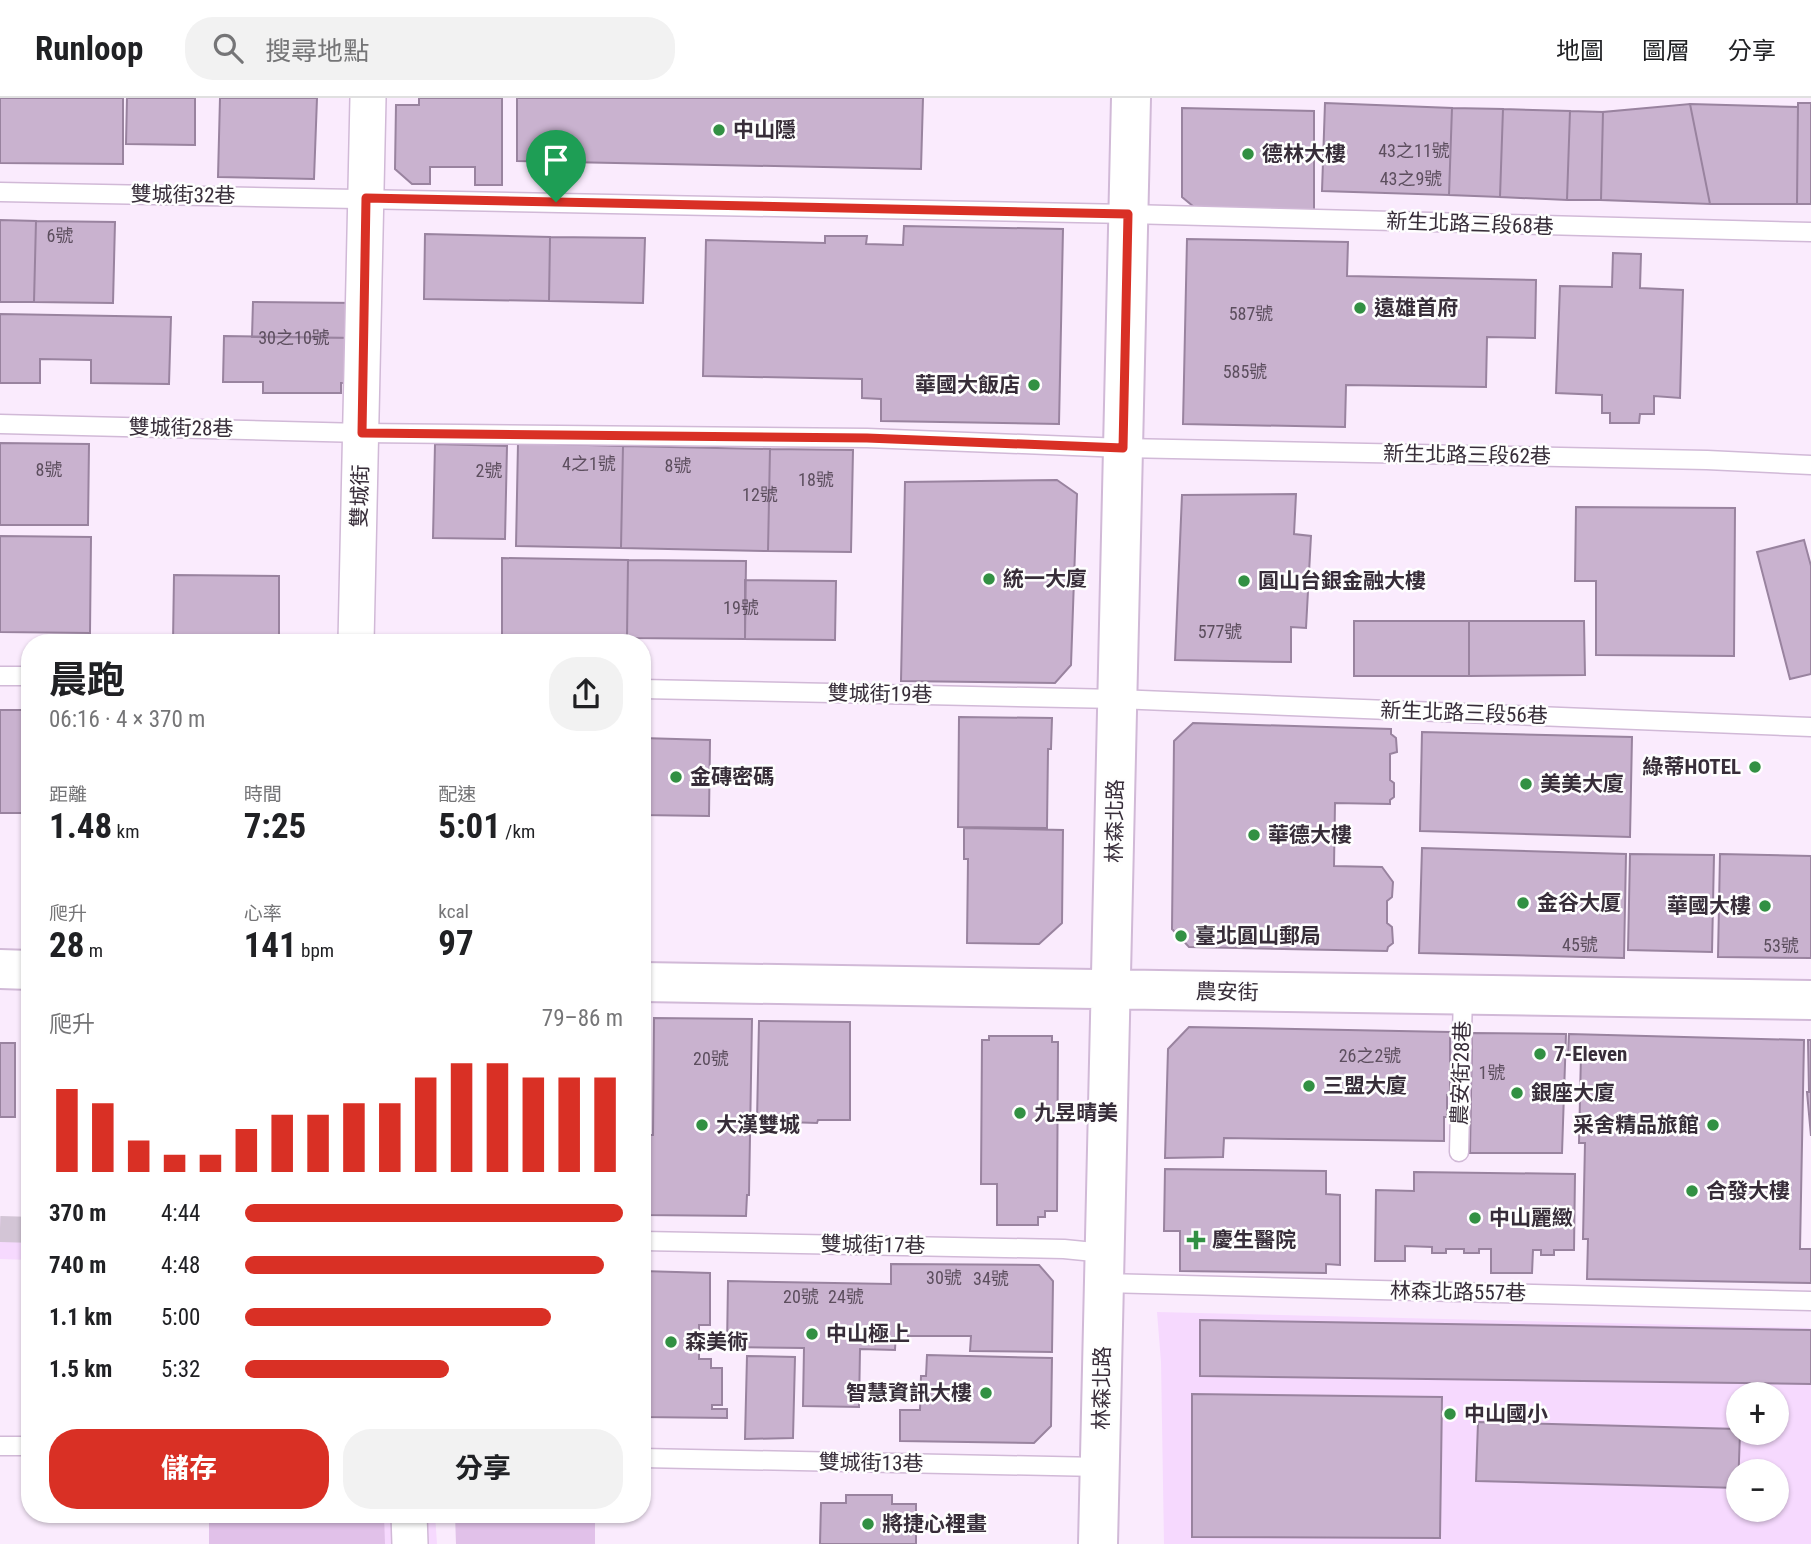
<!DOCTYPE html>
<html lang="zh-TW">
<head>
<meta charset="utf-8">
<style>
	:root { --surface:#fff; --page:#f2f2f2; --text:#202124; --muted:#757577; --line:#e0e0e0; --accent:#d93025 }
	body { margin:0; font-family:"Roboto Condensed","Noto Sans TC",sans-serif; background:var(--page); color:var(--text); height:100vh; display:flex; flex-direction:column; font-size:26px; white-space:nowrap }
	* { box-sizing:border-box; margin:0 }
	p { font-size:23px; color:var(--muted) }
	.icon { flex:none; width:38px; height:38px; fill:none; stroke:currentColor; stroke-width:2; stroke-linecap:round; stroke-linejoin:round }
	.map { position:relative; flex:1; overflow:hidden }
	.details { position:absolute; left:21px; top:536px; width:630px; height:889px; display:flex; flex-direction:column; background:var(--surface); border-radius:28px; box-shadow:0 2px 5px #0004 }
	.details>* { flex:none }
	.tools { position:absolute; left:1726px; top:1284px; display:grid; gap:14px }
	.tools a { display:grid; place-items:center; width:63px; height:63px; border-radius:50%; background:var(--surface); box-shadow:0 2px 5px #0004; font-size:35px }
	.pin { position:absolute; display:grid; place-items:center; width:60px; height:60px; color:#fff; margin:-72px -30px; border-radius:50% 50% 50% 0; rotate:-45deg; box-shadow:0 0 7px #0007 }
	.pin .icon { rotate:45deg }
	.round { display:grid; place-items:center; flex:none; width:74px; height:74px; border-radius:28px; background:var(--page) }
	.head { display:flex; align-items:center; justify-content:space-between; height:119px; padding:0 28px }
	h1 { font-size:38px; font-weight:700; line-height:52px }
	.stats { display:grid; grid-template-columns:repeat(3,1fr); gap:10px; height:119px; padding:7px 28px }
	.stats div { display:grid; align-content:center }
	.stats b { font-size:35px; font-weight:700 }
	.stats small { font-size:19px; font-weight:400 }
	.stats p { font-size:19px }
	.chart { height:196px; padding:14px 28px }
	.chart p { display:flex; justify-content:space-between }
	.chart svg { width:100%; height:126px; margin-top:7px; stroke:var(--accent); stroke-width:6 }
	.primary-button { display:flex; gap:14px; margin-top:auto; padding:14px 28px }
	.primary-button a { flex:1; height:80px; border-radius:28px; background:var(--accent); color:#fff; font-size:28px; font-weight:700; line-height:80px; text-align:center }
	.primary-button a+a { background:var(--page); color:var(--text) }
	ul { padding:0 28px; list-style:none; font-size:23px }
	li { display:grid; grid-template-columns:112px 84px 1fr; align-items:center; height:52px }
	li i { height:18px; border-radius:9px; background:var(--accent) }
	header { display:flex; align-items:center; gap:42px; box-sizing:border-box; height:98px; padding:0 35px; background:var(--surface); border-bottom:2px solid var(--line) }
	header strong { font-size:33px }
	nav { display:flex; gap:38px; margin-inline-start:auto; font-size:24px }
	.search { width:490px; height:63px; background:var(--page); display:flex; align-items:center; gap:18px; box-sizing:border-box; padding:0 24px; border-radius:28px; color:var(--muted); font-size:26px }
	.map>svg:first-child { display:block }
	.built { fill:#f6d9fe; fill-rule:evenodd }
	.green { fill:#e1c1e9 }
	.building { fill:#c9b2cf; stroke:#99839f; stroke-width:2 }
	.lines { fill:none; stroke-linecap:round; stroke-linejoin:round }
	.pedestrian-tunnel { stroke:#d3c5d6; stroke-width:26; stroke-dasharray:26 13; stroke-linecap:butt }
	.service-casing { stroke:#d1b9d7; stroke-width:21 }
	.minor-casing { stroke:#d1b9d7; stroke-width:38 }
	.tertiary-casing { stroke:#d1b9d7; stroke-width:42 }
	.service { stroke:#fff; stroke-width:18 }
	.minor { stroke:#fff; stroke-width:35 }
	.tertiary { stroke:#fff; stroke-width:38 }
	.route-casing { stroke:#fff; stroke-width:14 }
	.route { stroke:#d93025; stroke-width:9 }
	.poi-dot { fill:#329043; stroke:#fefefe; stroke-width:2.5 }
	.labels { text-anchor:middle; stroke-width:5; stroke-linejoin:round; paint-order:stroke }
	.number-label { font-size:18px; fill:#5c4e5e }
	.poi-label { font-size:21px; font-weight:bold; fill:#372d39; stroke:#fefefe; text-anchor:start }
	.street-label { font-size:21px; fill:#372d39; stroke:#fefefe }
</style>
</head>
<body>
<header>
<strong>Runloop</strong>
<div class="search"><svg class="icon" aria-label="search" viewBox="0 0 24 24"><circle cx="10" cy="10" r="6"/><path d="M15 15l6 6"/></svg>搜尋地點</div>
<nav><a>地圖</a><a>圖層</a><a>分享</a></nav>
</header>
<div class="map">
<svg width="1811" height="1446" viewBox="0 0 1811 1446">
	<rect width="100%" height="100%" fill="#faebfd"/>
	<path class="built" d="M0,1119L30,1120V1162L0,1161Z
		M1157,1214L1811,1230V1446H1164L1161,1264ZM1738,1297H1776V1335H1738ZM1738,1374H1776V1412H1738Z
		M381,1416H435L437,1446H384Z"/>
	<path class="green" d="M209,1416H384L385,1446H209Z
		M455,1416H595V1446H456Z"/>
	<path class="building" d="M0,0H123V66L0,65Z
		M127,0H195V47L126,46Z
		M220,0H317L314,81L218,79Z
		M419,0H502V87H475V69H430V86H412L395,71L396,7H419Z
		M517,0H923L921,71L517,63Z
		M1325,5L1452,10L1449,97L1322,93Z
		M1798,5H1811V106H1797Z
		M1690,6L1798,9L1797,106H1710Z
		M1690,6L1710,106L1601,102L1603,14Z
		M1182,10L1314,13V112L1200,114L1182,99Z
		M1452,10L1503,11L1500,99L1449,97Z
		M1503,11L1570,13L1567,102L1500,99Z
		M1570,13L1603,14L1601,102H1567Z
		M0,122L36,123L34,204H0Z
		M36,123L115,124L113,205L34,204Z
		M904,128L1063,131L1059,326L881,323V301L862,300V281L703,278L706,142L825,145V138H867L866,146L903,147Z
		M425,136L550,139L549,203L424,201Z
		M550,139L645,140L643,205L549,203Z
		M1187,141L1348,144L1347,178L1536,182L1535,240L1487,239L1486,289L1346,287L1345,329L1183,326Z
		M1613,155L1641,156L1640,190L1683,192L1680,300L1654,298V316H1640L1639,325H1610V315H1602V297L1556,295L1560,188L1612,189Z
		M253,204L358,205L357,240L252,239Z
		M0,216L171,219L169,286L91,285V262L40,261V285H0Z
		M224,238L357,240V285H341V295H263V284H223Z
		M0,345L89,346L88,427H0Z
		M518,345L623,348L621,450L516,448Z
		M435,346L507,348L505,441L433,440Z
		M623,348L770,351L768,453L621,450Z
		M770,351L853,352L851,454L768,453Z
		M1057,382L1077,396L1071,567L1055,585L901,583L905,384Z
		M1296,396L1294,436L1311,438L1306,530L1291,529V564L1175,562L1182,397Z
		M1576,409L1735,410L1734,558L1596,557V483H1575Z
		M0,438L91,439L90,535L0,534Z
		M1804,442L1811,468V576L1790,581L1757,454Z
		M502,460L628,462L627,540L502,538Z
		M628,462L746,463L745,541L627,540Z
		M174,477L279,478V544H173Z
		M745,482L836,483L835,542L745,541Z
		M1354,523H1469V578H1354Z
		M1469,523H1584L1585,577L1469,578Z
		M0,612H30V715H0Z
		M959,619L1052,620L1051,651H1048L1047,730L958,729Z
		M1193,625L1391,631V636L1396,640L1397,654L1390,656V682L1394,685V699L1390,702V706L1335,705L1334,768L1382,769L1393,784L1392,799L1387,803V825L1392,829L1393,845L1388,849L1387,853L1189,849L1172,831L1174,643Z
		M1422,634L1632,639L1630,739L1420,733Z
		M642,640L710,642L709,718L642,717Z
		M964,730L1063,732L1062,825L1039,846L967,845L968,761H964Z
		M1422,750L1626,756L1624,860L1419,855Z
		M25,751H30V834H24Z
		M1630,756L1714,757L1712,854L1628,852Z
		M1720,756L1811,758V860L1718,859Z
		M654,920L752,921L749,1097H747L746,1118L642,1117V1037H653Z
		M759,923L850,924V1022H818L817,1025L757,1023Z
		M1189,929L1450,934V996L1447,997V1019H1444V1043L1224,1040L1223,1059L1165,1060L1168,951Z
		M1472,935L1566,936L1562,1055H1470Z
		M1569,936L1804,942L1800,1151H1811V1185L1587,1181L1588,1141H1583L1585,1045H1579L1581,956H1568Z
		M989,938H1052V944H1058L1057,1113H1045V1119H1038V1127H997V1086H981L982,942H989Z
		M1808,942H1811V1038L1807,994H1809Z
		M23,944H30V1019H23Z
		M0,945H15V1019H0Z
		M1165,1071L1326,1073V1096L1340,1097V1167L1326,1166V1175L1180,1173V1133H1164Z
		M1414,1074L1575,1076L1574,1152H1554V1157H1541V1152H1533L1532,1175H1491V1151H1479V1155H1464V1151H1446V1155H1432V1149L1405,1148V1163H1375L1376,1092L1414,1093Z
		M891,1166L1039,1167L1053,1183L1052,1254L970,1253L971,1238H908V1234L896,1233L895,1252L860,1251L859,1309L803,1308L804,1250L727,1249L728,1183L891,1186Z
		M642,1173L710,1175V1227H699V1261H711V1270H722V1307H712V1311H727V1320L642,1319Z
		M1200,1222L1811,1232V1286L1200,1278Z
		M927,1257L1052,1260L1051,1328L1034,1345L900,1343V1312H920L921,1278H926Z
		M747,1258L795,1259L793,1340L745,1341Z
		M30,1268V1313H26Z
		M1192,1296L1442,1299L1440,1440L1192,1439Z
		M1478,1324L1738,1331V1335H1740L1738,1390L1476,1383Z
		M846,1397H892V1406H916V1446H820L821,1405H846Z"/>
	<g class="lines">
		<path class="pedestrian-tunnel" d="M0,1131L30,1132"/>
		<defs>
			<path id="service" d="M0,94L1128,116L1811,134
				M0,326L362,335L867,340L1123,350L1707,362L1811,367
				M0,578H30
				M642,591L1117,601L1811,629
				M1459,1054L1463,896
				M642,1143L1064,1151L1104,1155
				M1104,1185L1811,1203
				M0,1348H30
				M642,1360L1100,1369"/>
			<path id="minor" d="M356,544L368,0
				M409,1416L410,1446"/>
			<path id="tertiary" d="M0,871L30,872
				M642,884L1811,902
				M1098,1446L1131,0"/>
		</defs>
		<use href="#service" class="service-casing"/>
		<use href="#minor" class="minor-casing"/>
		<use href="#tertiary" class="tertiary-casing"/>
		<use href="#service" class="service"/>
		<use href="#minor" class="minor"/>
		<use href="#tertiary" class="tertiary"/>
	</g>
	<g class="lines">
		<defs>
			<path id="route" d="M366,100L1128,116L1123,350L867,340L362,335Z"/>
		</defs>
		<use href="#route" class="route-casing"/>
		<use href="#route" class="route"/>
	</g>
	<g class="poi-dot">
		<circle cx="719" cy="32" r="7"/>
		<circle cx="1248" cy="56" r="7"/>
		<circle cx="1360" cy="210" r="7"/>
		<circle cx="1034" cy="287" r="7"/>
		<circle cx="989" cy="481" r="7"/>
		<circle cx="1244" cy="483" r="7"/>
		<circle cx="1755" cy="669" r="7"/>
		<circle cx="676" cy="679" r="7"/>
		<circle cx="1526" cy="686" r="7"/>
		<circle cx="1254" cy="737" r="7"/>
		<circle cx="1523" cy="805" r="7"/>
		<circle cx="1765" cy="808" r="7"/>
		<circle cx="1181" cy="838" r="7"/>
		<circle cx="1540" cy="956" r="7"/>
		<circle cx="1309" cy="988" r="7"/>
		<circle cx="1517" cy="995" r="7"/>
		<circle cx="1020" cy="1015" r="7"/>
		<circle cx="702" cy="1027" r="7"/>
		<circle cx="1713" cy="1027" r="7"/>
		<circle cx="1692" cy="1093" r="7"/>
		<circle cx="1475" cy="1120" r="7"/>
		<path d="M1192.5 1131.5h7v7h7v7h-7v7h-7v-7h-7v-7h7z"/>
		<circle cx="812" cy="1236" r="7"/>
		<circle cx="671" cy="1244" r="7"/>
		<circle cx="986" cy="1295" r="7"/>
		<circle cx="1450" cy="1316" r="7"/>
		<circle cx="868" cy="1426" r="7"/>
	</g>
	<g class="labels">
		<g class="number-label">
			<text x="1414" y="59">43之11號</text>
			<text x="1411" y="87">43之9號</text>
			<text x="60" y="144">6號</text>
			<text x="1251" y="222">587號</text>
			<text x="294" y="246">30之10號</text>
			<text x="1245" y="280">585號</text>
			<text x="589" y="372">4之1號</text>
			<text x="678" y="374">8號</text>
			<text x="49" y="378">8號</text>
			<text x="489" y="379">2號</text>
			<text x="816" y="388">18號</text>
			<text x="760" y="403">12號</text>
			<text x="741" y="516">19號</text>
			<text x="1220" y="540">577號</text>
			<text x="1580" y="853">45號</text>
			<text x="1781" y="854">53號</text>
			<text x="1370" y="964">26之2號</text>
			<text x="711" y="967">20號</text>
			<text x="1492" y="981">1號</text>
			<text x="944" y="1186">30號</text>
			<text x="991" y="1187">34號</text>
			<text x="801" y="1205">20號</text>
			<text x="846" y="1205">24號</text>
		</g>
		<g class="poi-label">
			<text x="733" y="39">中山隱</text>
			<text x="1262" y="63">德林大樓</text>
			<text x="1374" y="217">遠雄首府</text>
			<text x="1020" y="294" text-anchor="end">華國大飯店</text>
			<text x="1003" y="488">統一大廈</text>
			<text x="1258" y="490">圓山台銀金融大樓</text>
			<text x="1741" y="676" text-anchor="end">綠蒂HOTEL</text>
			<text x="690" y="686">金磚密碼</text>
			<text x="1540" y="693">美美大廈</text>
			<text x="1268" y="744">華德大樓</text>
			<text x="1537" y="812">金谷大厦</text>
			<text x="1751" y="815" text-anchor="end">華國大樓</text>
			<text x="1195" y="845">臺北圓山郵局</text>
			<text x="1554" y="963">7-Eleven</text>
			<text x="1323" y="995">三盟大廈</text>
			<text x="1531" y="1002">銀座大廈</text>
			<text x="1034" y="1022">九昱晴美</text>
			<text x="716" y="1034">大漢雙城</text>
			<text x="1699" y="1034" text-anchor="end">采舍精品旅館</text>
			<text x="1706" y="1100">合發大樓</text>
			<text x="1489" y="1127">中山麗緻</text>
			<text x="1212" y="1149">慶生醫院</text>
			<text x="826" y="1243">中山極上</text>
			<text x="685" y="1251">森美術</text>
			<text x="972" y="1302" text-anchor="end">智慧資訊大樓</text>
			<text x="1464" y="1323">中山國小</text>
			<text x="882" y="1433">將捷心裡畫</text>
		</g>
		<g class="street-label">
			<text transform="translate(183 97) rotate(1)" y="7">雙城街32巷</text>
			<text transform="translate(1470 126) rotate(2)" y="7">新生北路三段68巷</text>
			<text transform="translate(181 330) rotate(1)" y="7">雙城街28巷</text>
			<text transform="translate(1467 357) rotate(1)" y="7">新生北路三段62巷</text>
			<text transform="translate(360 398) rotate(-88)" y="7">雙城街</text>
			<text transform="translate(880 596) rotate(1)" y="7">雙城街19巷</text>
			<text transform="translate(1464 615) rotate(2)" y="7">新生北路三段56巷</text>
			<text transform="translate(1115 723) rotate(-89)" y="7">林森北路</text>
			<text transform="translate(1227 894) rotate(1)" y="7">農安街</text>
			<text transform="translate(1461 975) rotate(-88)" y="7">農安街28巷</text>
			<text transform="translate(873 1147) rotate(1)" y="7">雙城街17巷</text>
			<text transform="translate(1458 1194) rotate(1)" y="7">林森北路557巷</text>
			<text transform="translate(1102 1290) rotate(-89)" y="7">林森北路</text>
			<text transform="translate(871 1365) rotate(1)" y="7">雙城街13巷</text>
		</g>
	</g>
</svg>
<div class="tools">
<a>+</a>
<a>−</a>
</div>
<div class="pin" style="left:556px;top:104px;background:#1e9e55"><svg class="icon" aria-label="arrive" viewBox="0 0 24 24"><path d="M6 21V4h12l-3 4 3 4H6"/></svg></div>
<section class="details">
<div class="head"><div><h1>晨跑</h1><p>06:16 · 4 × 370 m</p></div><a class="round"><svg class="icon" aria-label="share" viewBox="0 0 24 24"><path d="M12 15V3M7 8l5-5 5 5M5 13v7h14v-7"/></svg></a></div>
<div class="stats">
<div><p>距離</p><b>1.48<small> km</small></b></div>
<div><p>時間</p><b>7:25</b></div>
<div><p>配速</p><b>5:01<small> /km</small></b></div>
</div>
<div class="stats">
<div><p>爬升</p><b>28<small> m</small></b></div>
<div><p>心率</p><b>141<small> bpm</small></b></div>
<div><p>kcal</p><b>97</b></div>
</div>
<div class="chart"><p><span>爬升</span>79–86 m</p>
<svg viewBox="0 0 160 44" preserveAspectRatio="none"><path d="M5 44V15M15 44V20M25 44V33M35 44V38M45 44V38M55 44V29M65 44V24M75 44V24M85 44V20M95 44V20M105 44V11M115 44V6M125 44V6M135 44V11M145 44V11M155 44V11"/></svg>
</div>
<ul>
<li><b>370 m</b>4:44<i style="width:100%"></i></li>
<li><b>740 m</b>4:48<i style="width:95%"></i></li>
<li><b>1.1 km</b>5:00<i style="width:81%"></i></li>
<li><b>1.5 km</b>5:32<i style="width:54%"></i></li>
</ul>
<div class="primary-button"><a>儲存</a><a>分享</a></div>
</section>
</div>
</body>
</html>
